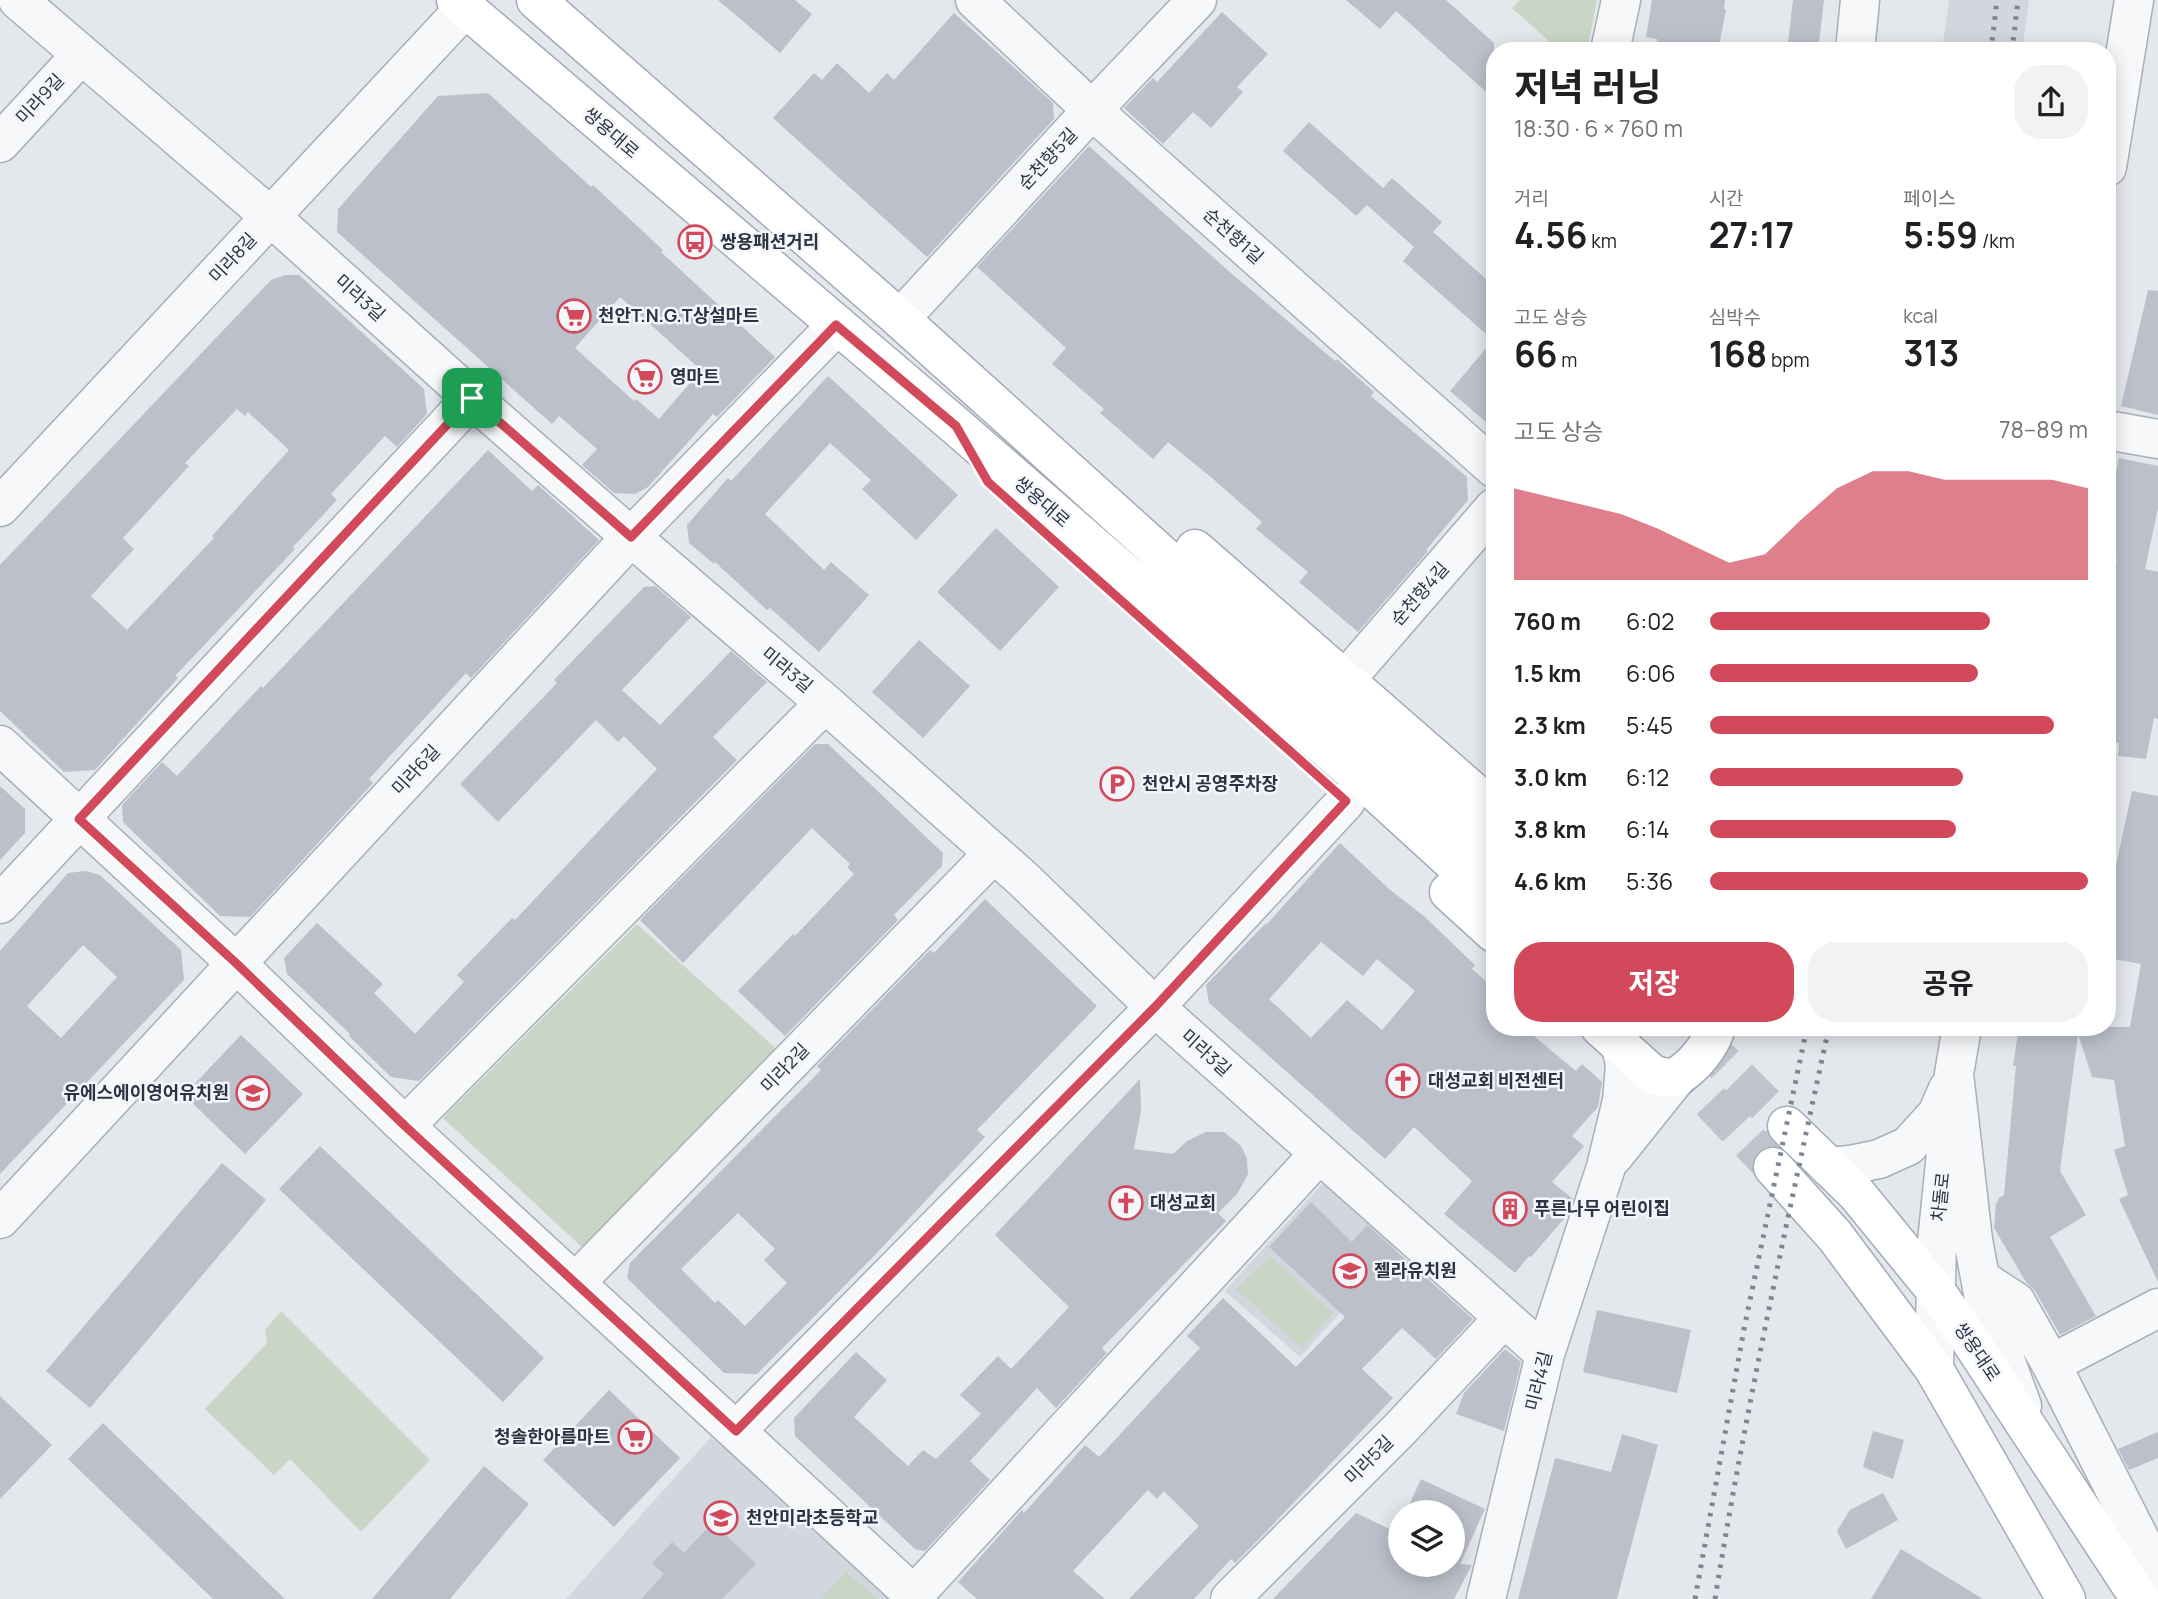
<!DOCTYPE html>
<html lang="ko">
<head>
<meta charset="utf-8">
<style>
	:root { --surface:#fff; --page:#f2f2f2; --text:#202124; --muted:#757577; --accent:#d1495b }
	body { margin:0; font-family:Manrope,"Noto Sans KR",sans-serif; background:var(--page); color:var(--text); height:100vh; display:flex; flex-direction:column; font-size:26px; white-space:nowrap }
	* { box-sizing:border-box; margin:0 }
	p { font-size:23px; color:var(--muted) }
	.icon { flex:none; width:38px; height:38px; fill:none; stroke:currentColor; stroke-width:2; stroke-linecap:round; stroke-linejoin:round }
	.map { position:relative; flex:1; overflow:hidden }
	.drawer { position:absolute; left:1486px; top:42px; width:630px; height:994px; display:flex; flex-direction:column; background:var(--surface); border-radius:28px; box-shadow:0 4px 18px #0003 }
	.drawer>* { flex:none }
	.fabs { position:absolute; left:1388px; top:1500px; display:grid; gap:14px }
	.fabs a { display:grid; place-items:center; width:77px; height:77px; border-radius:50%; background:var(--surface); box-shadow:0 4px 18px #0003; font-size:35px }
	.pin { position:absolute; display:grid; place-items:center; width:60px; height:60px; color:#fff; margin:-30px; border-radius:14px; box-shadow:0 4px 10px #0006 }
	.round { display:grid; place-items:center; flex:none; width:74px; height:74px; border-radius:28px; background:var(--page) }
	.headline { display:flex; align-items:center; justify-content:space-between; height:119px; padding:0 28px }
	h1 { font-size:38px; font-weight:700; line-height:52px }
	.metrics { display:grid; grid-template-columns:repeat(3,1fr); gap:10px; height:119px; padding:7px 28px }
	.metrics div { display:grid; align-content:center }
	.metrics b { font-size:35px; font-weight:700 }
	.metrics small { font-size:19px; font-weight:400 }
	.metrics p { font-size:19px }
	.chart { height:196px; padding:14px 28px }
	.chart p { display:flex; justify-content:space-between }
	.chart svg { width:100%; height:126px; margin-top:7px; fill:var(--accent); opacity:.7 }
	.primary-button { display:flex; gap:14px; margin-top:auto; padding:14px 28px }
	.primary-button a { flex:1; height:80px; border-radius:28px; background:var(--accent); color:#fff; font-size:28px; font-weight:700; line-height:80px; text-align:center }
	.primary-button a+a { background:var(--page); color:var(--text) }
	ul { padding:0 28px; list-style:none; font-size:23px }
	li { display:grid; grid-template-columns:112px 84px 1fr; align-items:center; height:52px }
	li i { height:18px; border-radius:9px; background:var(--accent) }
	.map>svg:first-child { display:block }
	.built { fill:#d2d6de }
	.green { fill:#c9d6c5 }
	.building { fill:#bbc0ca; fill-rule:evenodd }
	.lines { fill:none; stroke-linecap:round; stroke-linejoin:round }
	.major-tunnel { stroke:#bfc3cb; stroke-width:38; stroke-dasharray:38 19; stroke-linecap:butt }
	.minor-casing { stroke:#a9aeb7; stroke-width:41 }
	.major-casing { stroke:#a3abb8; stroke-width:41 }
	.minor { stroke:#f7f8fa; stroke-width:38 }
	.major { stroke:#fff; stroke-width:38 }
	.rail { stroke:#7d8696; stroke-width:5; stroke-dasharray:3.5 7; stroke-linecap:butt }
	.route-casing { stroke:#fff; stroke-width:14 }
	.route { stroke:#d1495b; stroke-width:9 }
	.labels { text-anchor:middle; stroke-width:5; stroke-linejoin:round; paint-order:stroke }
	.street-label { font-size:18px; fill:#2b3445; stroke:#f4f6f9 }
	.poi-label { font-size:18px; font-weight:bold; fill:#2b3445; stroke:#f4f6f9; text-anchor:start }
</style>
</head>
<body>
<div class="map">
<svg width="2158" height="1599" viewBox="0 0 2158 1599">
	<rect width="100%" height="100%" fill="#e4e7ec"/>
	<path class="built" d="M1949,0H2029L2022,51H1942Z
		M1331,1174L1403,1243L1300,1357L1225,1291Z
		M711,1437L896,1599H566Z"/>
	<path class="green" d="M1520,0H1597L1587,51H1560L1512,8Z
		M637,924L781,1053L585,1250L443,1118Z
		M1270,1256L1333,1313L1302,1348L1236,1289Z
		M281,1311L430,1460L361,1532L290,1459L274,1475L205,1409L267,1343L265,1330Z
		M846,1572L878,1599H821Z"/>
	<path class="building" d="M718,0H795L812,14L780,53Z
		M1346,0H1446L1494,43V99L1396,11L1380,29Z
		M1652,0H1725L1724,9L1726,10L1718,51H1655L1657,39L1646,37Z
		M1793,0H1824L1818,51H1787Z
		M1222,12L1268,54L1237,87L1243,92L1211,128L1193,112L1163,144L1124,108L1153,78L1157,82Z
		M954,13L1053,103L1054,119L927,257L773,118L814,73L822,80L837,63L869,93L887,73L894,80Z
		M488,93L591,187L593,185L663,250L661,252L775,357L717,417L713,414L648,487L635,494L614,493L582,465L597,449L559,416L552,424L337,232L338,209L438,96ZM620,297L701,370L659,419L636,399L634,401L575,348Z
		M1309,122L1383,188L1392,178L1442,222L1433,232L1494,286V429L1450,391L1493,340L1403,261L1414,247L1367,205L1356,216L1283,151Z
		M1089,146L1224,267L1335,361L1337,359L1374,392L1371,396L1467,477L1468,500L1426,550L1428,551L1358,632L1299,582L1308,572L1256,529L1262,522L1212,478L1168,442L1153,459L1100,413L1104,409L1052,364L1066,348L977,267Z
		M285,275H299L424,389L427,414L397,447L385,436L331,494L337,500L293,547L295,549L175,676L178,678L95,770L64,772L0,711V565L271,280ZM237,409L245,416L248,412L289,450L212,536L214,538L127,630L91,596L134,549L123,538L189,466L185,463Z
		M2148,290L2158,291V415L2121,406Z
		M828,376L958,495L916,540L862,489L871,480L830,443L765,514L824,570L831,562L869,595L819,652L770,608L767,610L715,562L714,564L689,543L687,525L728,478L731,481Z
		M488,450L532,491L538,485L599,540L471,678L466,673L369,779L373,783L250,917L220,916L123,822L122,805L162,762L177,776L261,686L263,688Z
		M2119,458L2158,466V508L2145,569L2158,572V719L2154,718L2146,759L2118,756L2119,743L2107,741V610L2117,559L2107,557V515Z
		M996,528L1059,587L1000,651L937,592Z
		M655,586L691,617L622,690L660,725L731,651L767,682L713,737L737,760L419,1081L391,1077L349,1036L350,1034L287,974L284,958L317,923L383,984L374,993L415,1034L464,982L457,975L512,918L515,920L657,769L624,736L618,742L596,720L498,822L460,784L557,683L554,680L644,587Z
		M919,640L970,686L923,738L872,692Z
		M815,744H828L943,853L942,866L894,915L898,920L785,1036L738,991L793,934L795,936L854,874L847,867L850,864L812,828L683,963L640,920Z
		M0,786L25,809V833L0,860Z
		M2132,791L2158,796V1282L2119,1199L2128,1195L2114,1150L2125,1146L2114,1080L2092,1077L2078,1034L2060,1171L2086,1215L2050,1237L2096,1316L2060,1335L2035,1291L2026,1282L1994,1228L1996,1204L1999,1198L2004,1195L2016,1066H2013L2019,1027H2130L2141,964L2107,958V907Z
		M1340,843L1389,889L1425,917L1475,965L1472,969L1494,988V1027H1523L1576,1071L1582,1064L1602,1082L1598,1107L1572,1136L1584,1146L1552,1182L1573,1199L1568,1214L1531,1257L1529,1256L1515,1273L1444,1214L1472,1181L1414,1127L1385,1159L1209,1003L1206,985L1265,924L1266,925ZM1321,942L1363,976L1377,959L1415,991L1382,1030L1347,1000L1311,1038L1269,999Z
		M86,871L100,875L181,950L184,980L0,1174V951L68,873ZM83,945L117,977L61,1038L27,1006Z
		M985,899L1097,1006L977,1130L985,1137L876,1254L757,1374L724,1373L627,1278L630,1263L821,1070L817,1066L930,950L934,953ZM738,1213L775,1249L764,1260L787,1283L745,1326L718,1300L715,1303L681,1269Z
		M241,1035L303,1094L245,1154L184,1095Z
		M1140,1079L1141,1111L1134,1149L1173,1154L1187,1141L1206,1132H1224L1241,1146L1247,1159L1248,1174L1237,1194L1218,1213L1226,1221L1102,1348L1107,1353L1056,1408L1037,1388L970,1461L990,1480L925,1551L915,1549L795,1436L794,1418L856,1352L887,1380L854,1417L908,1466L923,1450L936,1459L981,1414L960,1395L998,1356L1011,1369L1069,1307L995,1235Z
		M320,1146L544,1358L503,1402L279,1189Z
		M222,1163L266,1200L90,1408L46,1371Z
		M1311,1202L1352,1242L1367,1225L1473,1319L1436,1359L1402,1328L1362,1369L1393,1398L1264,1534L1235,1563L1231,1559L1194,1599H1129L1199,1526L1164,1491L1157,1499L1148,1490L1073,1571L1105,1599H977L958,1582L1022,1510L1024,1513L1085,1445L1099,1457L1200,1348L1187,1336L1223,1298L1296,1367L1345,1317L1269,1247Z
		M1597,1310L1691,1330L1677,1393L1583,1372Z
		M1505,1349L1521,1362L1504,1431L1456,1414L1464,1393Z
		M609,1390L680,1458L614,1527L543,1460Z
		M0,1396L52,1445L0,1499Z
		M103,1423L285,1599H213L68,1459Z
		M1873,1431L1904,1440L1893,1479L1863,1467Z
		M2158,1432V1458L2129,1470L2118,1449Z
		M1622,1434L1658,1445L1617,1599H1518L1555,1458L1611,1472Z
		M484,1466L529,1504L450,1599H372Z
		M1421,1479L1485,1509L1460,1564L1472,1565L1454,1599H1273L1356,1513L1400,1534V1564H1452V1512H1406Z
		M1883,1493L1898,1520L1846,1549L1837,1531L1850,1510Z
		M713,1522L756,1564L722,1599H641L664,1574L652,1563L672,1542L684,1553Z
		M1901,1549L1983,1599H1871Z"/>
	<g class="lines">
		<path class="major-tunnel" d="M1698,1038L1787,1126
			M1671,1060L1773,1167"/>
		<defs>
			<path id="minor" d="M18,0L271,217L472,398L631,537L825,703L1023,879L1155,1007L1545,1354
				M975,0L1092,110L1494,468
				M1610,51L1621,0
				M1855,51L1860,0
				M0,143L81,55
				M2107,167L2134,0
				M900,319L1092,110L1197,0
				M2107,430L2158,439
				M0,507L465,8L467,0
				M1345,680L1494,508
				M0,745L237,964L405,1126L918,1599
				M0,904L472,398
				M1954,1074L1973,1240L1985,1304L2022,1406
				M405,1126L825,703
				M1613,1157L1677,1077
				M1829,1167L1850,1165L1879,1159L1908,1146L1937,1114L1948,1089
				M0,1219L631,537L837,325
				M1981,1279L2016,1302L2051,1364L2158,1575
				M575,1283L994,853
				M2051,1364L2158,1308
				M1934,1369L1937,1242L1954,1074L1962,1027
				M736,1431L1155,1007L1346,801
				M914,1595L1319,1154
				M1230,1599L1399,1430L1504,1318
				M1486,1599L1545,1354L1606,1167L1622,1101L1625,1065L1621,1046"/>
			<path id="major" d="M456,0L956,426L1365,782L1494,900
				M536,0L900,319L1494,854
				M1195,549L1494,810
				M1449,892L1494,933
				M1600,1027L1652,1074C1660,1077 1671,1080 1679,1075C1694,1066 1712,1044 1716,1027
				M1787,1126L1856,1193L1936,1291L1968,1337L2140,1599
				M1773,1167L1835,1236L1934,1369L2066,1599"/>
		</defs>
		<use href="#minor" class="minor-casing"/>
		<use href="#major" class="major-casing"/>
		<use href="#minor" class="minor"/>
		<use href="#major" class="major"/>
		<path class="rail" d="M1991,51L1997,0
			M2012,51L2018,0
			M1695,1599L1744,1329L1807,1027
			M1715,1599C1746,1407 1788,1217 1829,1027"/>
	</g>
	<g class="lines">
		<defs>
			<path id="route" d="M836,325L956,426L988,482L1346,801L1155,1007L736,1431L405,1126L237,964L79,819L472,398L631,537Z"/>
		</defs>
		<use href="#route" class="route-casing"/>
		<use href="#route" class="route"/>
	</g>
	<defs>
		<symbol id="bus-ring" viewBox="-11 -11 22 22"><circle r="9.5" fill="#f4f6f9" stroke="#d1495b" stroke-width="1.5"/><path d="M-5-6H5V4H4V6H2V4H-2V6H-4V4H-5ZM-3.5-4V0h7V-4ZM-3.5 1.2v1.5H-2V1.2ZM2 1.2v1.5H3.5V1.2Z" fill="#d1495b"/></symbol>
		<symbol id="supermarket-ring" viewBox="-11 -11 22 22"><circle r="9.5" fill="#f4f6f9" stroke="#d1495b" stroke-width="1.5"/><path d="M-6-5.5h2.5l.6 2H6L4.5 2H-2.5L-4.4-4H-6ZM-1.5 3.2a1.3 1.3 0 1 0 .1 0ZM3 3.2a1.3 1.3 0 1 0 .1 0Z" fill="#d1495b"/></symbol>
		<symbol id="parking-ring" viewBox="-11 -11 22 22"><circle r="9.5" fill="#f4f6f9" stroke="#d1495b" stroke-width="1.5"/><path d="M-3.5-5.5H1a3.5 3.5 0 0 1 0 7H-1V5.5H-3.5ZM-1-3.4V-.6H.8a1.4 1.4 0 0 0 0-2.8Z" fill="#d1495b"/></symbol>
		<symbol id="church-ring" viewBox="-11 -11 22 22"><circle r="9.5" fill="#f4f6f9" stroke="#d1495b" stroke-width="1.5"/><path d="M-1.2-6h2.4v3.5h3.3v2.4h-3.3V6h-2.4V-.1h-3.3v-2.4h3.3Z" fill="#d1495b"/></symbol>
		<symbol id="school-ring" viewBox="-11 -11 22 22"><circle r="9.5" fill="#f4f6f9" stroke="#d1495b" stroke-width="1.5"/><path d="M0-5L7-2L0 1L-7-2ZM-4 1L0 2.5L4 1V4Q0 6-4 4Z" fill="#d1495b"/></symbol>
		<symbol id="building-ring" viewBox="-11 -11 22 22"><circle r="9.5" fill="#f4f6f9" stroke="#d1495b" stroke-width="1.5"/><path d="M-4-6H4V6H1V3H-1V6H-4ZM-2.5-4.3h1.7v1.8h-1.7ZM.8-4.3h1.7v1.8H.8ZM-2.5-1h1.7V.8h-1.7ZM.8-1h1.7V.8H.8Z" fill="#d1495b"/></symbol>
	</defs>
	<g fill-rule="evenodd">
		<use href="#bus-ring" x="676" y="223" width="38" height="38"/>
		<use href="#supermarket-ring" x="555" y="297" width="38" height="38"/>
		<use href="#supermarket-ring" x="626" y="358" width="38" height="38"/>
		<use href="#parking-ring" x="1098" y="765" width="38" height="38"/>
		<use href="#church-ring" x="1384" y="1062" width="38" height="38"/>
		<use href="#school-ring" x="234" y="1074" width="38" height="38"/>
		<use href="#church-ring" x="1107" y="1184" width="38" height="38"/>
		<use href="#building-ring" x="1491" y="1190" width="38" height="38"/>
		<use href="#school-ring" x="1331" y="1252" width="38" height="38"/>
		<use href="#supermarket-ring" x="616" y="1418" width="38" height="38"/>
		<use href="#school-ring" x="702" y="1499" width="38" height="38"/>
	</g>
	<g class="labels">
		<g class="street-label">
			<text transform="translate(40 99) rotate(-47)" y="6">미라9길</text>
			<text transform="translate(611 133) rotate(41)" y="6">쌍용대로</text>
			<text transform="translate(1048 159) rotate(-47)" y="6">순천향5길</text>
			<text transform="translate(1233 236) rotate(42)" y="6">순천향1길</text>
			<text transform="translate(233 258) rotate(-47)" y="6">미라8길</text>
			<text transform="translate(360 298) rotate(42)" y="6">미라3길</text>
			<text transform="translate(1042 502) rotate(41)" y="6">쌍용대로</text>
			<text transform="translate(1420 594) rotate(-49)" y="6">순천향4길</text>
			<text transform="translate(787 670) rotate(40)" y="6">미라3길</text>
			<text transform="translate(416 770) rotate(-47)" y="6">미라6길</text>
			<text transform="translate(1206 1053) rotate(42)" y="6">미라3길</text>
			<text transform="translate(785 1068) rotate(-46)" y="6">미라2길</text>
			<text transform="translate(1941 1197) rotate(-84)" y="6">차돌로</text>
			<text transform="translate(1977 1352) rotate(56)" y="6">쌍용대로</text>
			<text transform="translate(1539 1381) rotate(-76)" y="6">미라4길</text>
			<text transform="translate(1369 1460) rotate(-45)" y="6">미라5길</text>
		</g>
		<g class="poi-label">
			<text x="720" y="248">쌍용패션거리</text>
			<text x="598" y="322">천안T.N.G.T상설마트</text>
			<text x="670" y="383">영마트</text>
			<text x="1142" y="790">천안시 공영주차장</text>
			<text x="1428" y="1087">대성교회 비전센터</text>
			<text x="229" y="1099" text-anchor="end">유에스에이영어유치원</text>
			<text x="1150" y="1209">대성교회</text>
			<text x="1534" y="1215">푸른나무 어린이집</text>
			<text x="1374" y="1277">젤라유치원</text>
			<text x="610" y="1443" text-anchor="end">청솔한아름마트</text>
			<text x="746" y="1524">천안미라초등학교</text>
		</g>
	</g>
</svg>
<div class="fabs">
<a><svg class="icon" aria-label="layers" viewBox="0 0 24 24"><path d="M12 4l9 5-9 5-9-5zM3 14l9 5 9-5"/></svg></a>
</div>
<div class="pin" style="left:472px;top:398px;background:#1e9e55"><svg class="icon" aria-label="arrive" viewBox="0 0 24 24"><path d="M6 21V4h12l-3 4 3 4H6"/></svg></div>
<section class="drawer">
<div class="headline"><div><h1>저녁 러닝</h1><p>18:30 · 6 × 760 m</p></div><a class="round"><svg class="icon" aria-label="share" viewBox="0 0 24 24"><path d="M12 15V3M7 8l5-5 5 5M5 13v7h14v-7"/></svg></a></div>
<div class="metrics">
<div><p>거리</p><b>4.56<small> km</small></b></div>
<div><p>시간</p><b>27:17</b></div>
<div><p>페이스</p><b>5:59<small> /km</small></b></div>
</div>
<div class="metrics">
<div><p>고도 상승</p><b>66<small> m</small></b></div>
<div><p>심박수</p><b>168<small> bpm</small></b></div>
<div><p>kcal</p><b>313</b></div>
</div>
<div class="chart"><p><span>고도 상승</span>78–89 m</p>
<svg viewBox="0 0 160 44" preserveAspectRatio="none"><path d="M0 44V12L10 15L20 18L30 21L40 26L50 32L60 38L70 35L80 23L90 12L100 6L110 6L120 9L130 9L140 9L150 9L160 12V44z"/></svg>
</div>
<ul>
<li><b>760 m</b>6:02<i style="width:74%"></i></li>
<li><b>1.5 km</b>6:06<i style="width:71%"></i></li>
<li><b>2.3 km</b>5:45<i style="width:91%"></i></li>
<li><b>3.0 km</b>6:12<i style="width:67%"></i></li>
<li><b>3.8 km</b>6:14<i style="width:65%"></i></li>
<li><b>4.6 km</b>5:36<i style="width:100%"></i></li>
</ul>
<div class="primary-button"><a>저장</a><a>공유</a></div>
</section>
</div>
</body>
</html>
